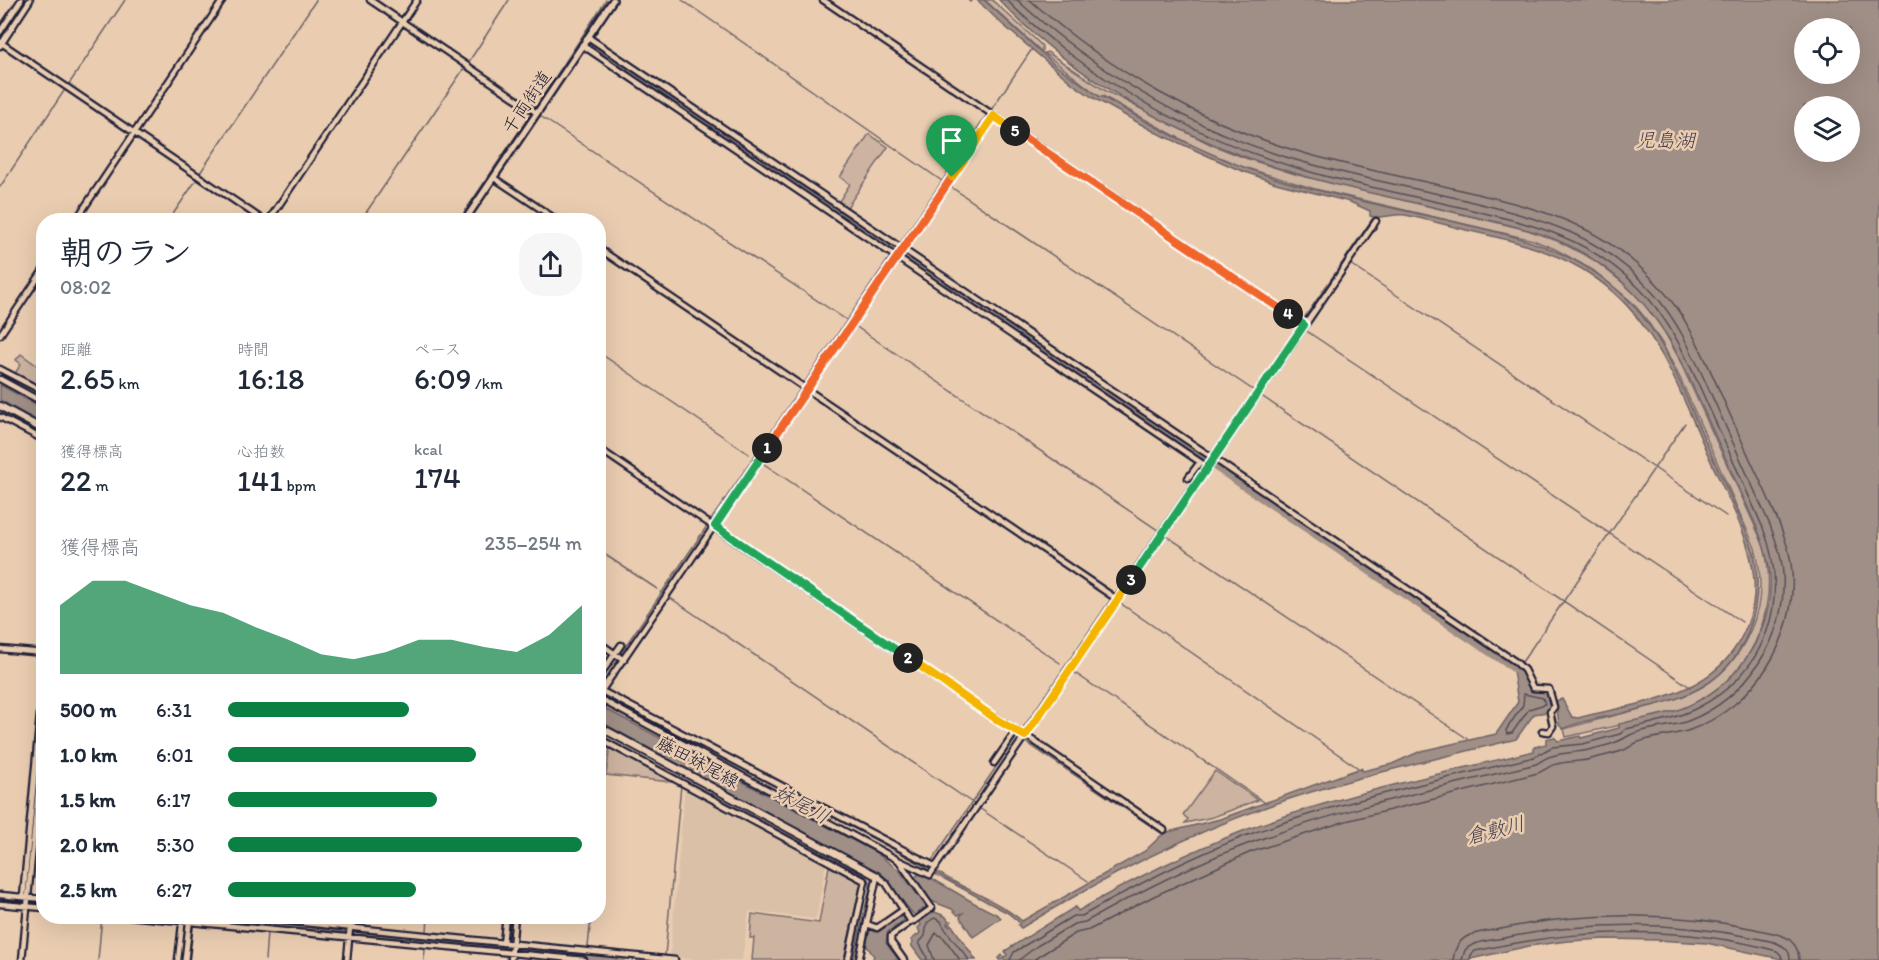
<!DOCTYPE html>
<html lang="ja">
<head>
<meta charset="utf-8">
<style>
	:root { --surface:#fff; --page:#f6f6f7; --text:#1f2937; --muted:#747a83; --accent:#0b8043 }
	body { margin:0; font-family:Itim,"Klee One",sans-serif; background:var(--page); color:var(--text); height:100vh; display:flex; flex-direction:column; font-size:22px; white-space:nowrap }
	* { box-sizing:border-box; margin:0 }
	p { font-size:20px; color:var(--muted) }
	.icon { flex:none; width:33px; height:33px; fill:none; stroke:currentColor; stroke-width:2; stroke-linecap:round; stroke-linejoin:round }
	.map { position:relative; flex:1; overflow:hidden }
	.panel { position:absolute; left:36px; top:213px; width:570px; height:711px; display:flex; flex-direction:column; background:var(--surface); border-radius:24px; box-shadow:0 6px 24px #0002 }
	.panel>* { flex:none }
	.buttons { position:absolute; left:1794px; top:18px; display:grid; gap:12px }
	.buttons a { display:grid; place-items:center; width:66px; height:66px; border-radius:50%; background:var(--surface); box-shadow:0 6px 24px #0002; font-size:30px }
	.pin { position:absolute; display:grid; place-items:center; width:51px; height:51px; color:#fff; margin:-62px -26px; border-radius:50% 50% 50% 0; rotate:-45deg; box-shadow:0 0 6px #0007 }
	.pin .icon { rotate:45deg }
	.km { position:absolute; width:30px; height:30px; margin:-15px; border-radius:50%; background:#222; color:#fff; font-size:16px; line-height:30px; text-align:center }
	.round { display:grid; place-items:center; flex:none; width:63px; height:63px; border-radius:24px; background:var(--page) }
	.head { display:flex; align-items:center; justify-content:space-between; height:102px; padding:0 24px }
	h1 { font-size:33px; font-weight:600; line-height:45px }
	.metrics { display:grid; grid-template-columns:repeat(3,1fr); gap:9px; height:102px; padding:6px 24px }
	.metrics div { display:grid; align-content:center }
	.metrics b { font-size:30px; font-weight:600 }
	.metrics small { font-size:16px; font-weight:400 }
	.metrics p { font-size:16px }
	.chart { height:168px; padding:12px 24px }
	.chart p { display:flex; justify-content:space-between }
	.chart svg { width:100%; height:108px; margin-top:6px; fill:var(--accent); opacity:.7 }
	ul { padding:0 24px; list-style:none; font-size:20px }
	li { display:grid; grid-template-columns:96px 72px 1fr; align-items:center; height:45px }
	li i { height:15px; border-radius:8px; background:var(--accent) }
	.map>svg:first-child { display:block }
	.built { fill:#dac0a7 }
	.green { fill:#cdb4a0; stroke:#786b6e; stroke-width:1.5 }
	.water { fill:#a08f86; stroke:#6e6368; stroke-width:1.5; fill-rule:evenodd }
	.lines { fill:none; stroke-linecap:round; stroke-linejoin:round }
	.shore { stroke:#544e59; stroke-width:1.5 }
	.stream { stroke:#6e6368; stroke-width:1.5 }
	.river { stroke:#a08f86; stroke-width:8 }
	.minor-casing { stroke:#22223b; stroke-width:9 }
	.tertiary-casing { stroke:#22223b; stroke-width:10 }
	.secondary-casing { stroke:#22223b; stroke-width:10 }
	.minor { stroke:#eacdb1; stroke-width:4.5 }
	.tertiary { stroke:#eacdb1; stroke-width:5 }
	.secondary { stroke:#eacdb1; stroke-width:6 }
	.split-1-casing { stroke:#fff; stroke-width:12 }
	.split-2-casing { stroke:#fff; stroke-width:12 }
	.split-3-casing { stroke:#fff; stroke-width:12 }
	.split-4-casing { stroke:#fff; stroke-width:12 }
	.split-5-casing { stroke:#fff; stroke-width:12 }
	.split-6-casing { stroke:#fff; stroke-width:12 }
	.split-1 { stroke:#f0652b; stroke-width:8 }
	.split-2 { stroke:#22a559; stroke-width:8 }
	.split-3 { stroke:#f5b400; stroke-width:8 }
	.split-4 { stroke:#22a559; stroke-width:8 }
	.split-5 { stroke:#f0652b; stroke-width:8 }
	.split-6 { stroke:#f5b400; stroke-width:8 }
	.labels { text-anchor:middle; stroke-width:5; stroke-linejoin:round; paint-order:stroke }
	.street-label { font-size:18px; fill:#22223b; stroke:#eacdb1 }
	.water-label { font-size:20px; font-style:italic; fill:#423d4e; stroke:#eacdb1 }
</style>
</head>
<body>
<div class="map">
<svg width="1879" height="960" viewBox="0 0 1879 960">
	<rect width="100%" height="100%" fill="#eacdb1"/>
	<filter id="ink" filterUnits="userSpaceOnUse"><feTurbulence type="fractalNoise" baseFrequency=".0167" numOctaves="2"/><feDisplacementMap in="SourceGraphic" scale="12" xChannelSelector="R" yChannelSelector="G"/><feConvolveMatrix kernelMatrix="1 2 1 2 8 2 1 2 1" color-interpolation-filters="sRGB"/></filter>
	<g filter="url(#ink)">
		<path class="built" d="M685,786L826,863L816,919L749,911L742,960H699L671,957L670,955Z"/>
		<path class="green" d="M985,0H992L1035,39L1042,46V52Z
			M1047,52L1106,91L1210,144L1245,158L1298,175L1528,230L1560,242L1594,260L1623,283L1644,303L1664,331L1678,357L1764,546C1781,612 1749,686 1682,709C1645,721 1604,728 1566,737L1564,729C1588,722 1612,716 1636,710C1690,696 1727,685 1751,629C1762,604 1762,575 1755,548L1680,378L1663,345L1646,319L1632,302L1593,270L1555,249L1533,240L1315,189L1240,166L1197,148L1103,96L1100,97L1044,53Z
			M869,134L888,147L846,209L838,203L850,184L840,177Z
			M21,354L43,370V380L36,387L14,375L21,364L16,360Z
			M610,746L680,783L606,775Z
			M1215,771L1258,800L1213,817L1185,823L1188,819L1183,815Z
			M829,866L861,883L844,960H752L754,938H750L752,914L819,923Z"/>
		<path class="water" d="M977,0H984L1054,64L1100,97H1103C1162,132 1221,162 1287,182C1342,198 1399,209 1455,222C1524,238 1582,251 1633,305C1668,343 1684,394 1705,440C1721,477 1740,514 1754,552C1765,606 1747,666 1694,691C1671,703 1644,707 1620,714C1602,718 1578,721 1563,729L1559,725L1556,701L1562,699L1572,717L1578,718C1632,704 1703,698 1735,648C1748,628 1756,604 1754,580C1751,537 1726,496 1709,457C1688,411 1670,360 1639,320C1624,300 1603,282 1582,269C1546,248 1506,239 1466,230C1446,225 1425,219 1405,215C1393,213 1380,220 1370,216V211L1350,202L1276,183L1237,169L1155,132L1092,97L1073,84L1002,24Z
			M999,0H1879V960H1786L1706,943L1657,940L1606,939L1568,941L1529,946L1466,960H999V958L1002,955L1004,957L1007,955L1005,951L1075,907L1078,911C1131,880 1186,853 1243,831C1337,795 1437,775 1534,751V747L1546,744V739L1554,737L1558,741L1580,736L1581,738L1619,728V724C1643,718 1671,715 1694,703C1742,679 1773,629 1770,575C1769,559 1763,545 1758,530L1680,358C1649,300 1603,255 1541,234C1515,225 1488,220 1462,214C1398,198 1334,187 1272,166C1175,135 1069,75 999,0ZM1804,28H1850V74H1804ZM1804,106H1850V152H1804Z
			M0,385L43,408V424L0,400Z
			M1516,667C1532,678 1521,694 1548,690L1552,706L1547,712L1534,714L1516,739C1432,760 1347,778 1266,807C1179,838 1099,880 1021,928L1018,925L1020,923L1008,913L924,868L927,864C956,888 994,897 1022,921L1145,851L1164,833L1220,819L1361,768L1363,771L1392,764L1421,751L1496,734L1518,702L1513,671Z
			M598,705L875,852L900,871L928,909L917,917C909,913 891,883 882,874L599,721Z
			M919,873L931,878L976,904L998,915L1001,918L973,937L960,917L963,913L958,915L952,909L931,901L915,878Z
			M932,911L945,916L949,921L947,923L949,926L951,924L976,960H922L911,945L913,943L911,940L920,933L918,928L921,925L919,921Z
			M898,916H903L904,920L888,932L886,943L899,960H874L873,958L874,956L866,945L870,929L878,932Z"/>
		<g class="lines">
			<path class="shore" d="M1007,0C1023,18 1043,33 1062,48C1139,107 1228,150 1321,175C1368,187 1417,197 1464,208C1534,225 1587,236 1640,289C1674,324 1691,368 1711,412C1728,450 1746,489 1763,528C1791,599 1767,673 1697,708C1675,719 1650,723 1626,729L1620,734L1583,744L1552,747L1534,757C1438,781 1339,801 1245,836C1189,858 1134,886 1082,916H1073L1014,952L1010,960
				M1017,0C1092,68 1180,122 1276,154C1336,173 1399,185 1461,199C1537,218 1600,232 1654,294C1682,326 1698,366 1716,405C1734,445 1752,485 1770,525C1776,541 1782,557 1783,574C1787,637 1747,698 1688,721C1673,727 1643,728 1630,735C1616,744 1604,746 1588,750C1576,753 1563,752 1552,756C1546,757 1542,761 1536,764C1440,788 1343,808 1250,843C1193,864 1138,892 1085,922L1074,924L1037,946L1019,960
				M1030,0C1109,71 1205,125 1307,154C1360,169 1415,179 1469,192C1545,210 1603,225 1658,285C1687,316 1703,354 1720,392C1735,426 1750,460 1766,493C1777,519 1790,544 1792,572C1797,639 1754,707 1690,730C1673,736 1653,736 1636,743C1632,745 1629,748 1624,750C1614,754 1602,756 1591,759C1580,762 1568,761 1557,764C1550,765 1545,770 1538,773L1346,821L1251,852L1154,896L1089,930L1076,933L1033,960
				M1524,694L1543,698L1545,704L1529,709L1512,733L1507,734L1506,730L1523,705Z
				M927,960L926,955L919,943L925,936L927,923L934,918L941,921C942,928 963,951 969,960
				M934,960L929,945L936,933L944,938L960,960
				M1453,960C1454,951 1457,942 1466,937C1477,931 1493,931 1506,928C1586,911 1675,912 1755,929C1766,932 1781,933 1790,940C1796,945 1799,952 1799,960
				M1462,960L1465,950C1474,941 1492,940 1504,938C1585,921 1673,921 1755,938C1764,940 1778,941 1785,948C1789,951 1790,955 1790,960
				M1470,960L1471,955L1475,951C1573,929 1679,924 1777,951L1781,955L1782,960"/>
			<path class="stream" d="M682,0L942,181L1256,392
				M818,0L1299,326L1742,622
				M968,0L970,2L972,0
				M0,39L26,0
				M468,63L509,0
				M69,84L125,0
				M535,108L606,0
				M991,110L1032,49
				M540,116L851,323
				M200,173L316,0
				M496,182L552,220
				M0,187L64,91
				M169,220L197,179
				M265,220L413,0
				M361,220L465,67
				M459,220L532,112
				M901,242L986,116
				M598,252L795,385
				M1350,264L1726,516
				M1303,320L1373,218
				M855,326L1468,739
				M0,330L44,265
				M598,352L749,454
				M0,373L44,396
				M807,394L1113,600
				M1260,395L1690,687
				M0,413L44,436
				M598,452L709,527
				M1211,454L1298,327
				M764,464L1060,663
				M711,520L896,248
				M713,530L1012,733
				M598,550L657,589
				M660,592L663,594
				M1114,595L1208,458
				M669,597L974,804
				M1120,603L1361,770
				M598,645L613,655
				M620,654L707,526
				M1520,665L1685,423
				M1072,671L1264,802
				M598,683L617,657
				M602,694L926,867
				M1021,731L1111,599
				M598,734L867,877L870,881V888L853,960
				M1024,741L1164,835
				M979,808L1088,881
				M598,834L607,746
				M931,862L1018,735
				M269,917V916
				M947,925L952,921
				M427,932L428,916
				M508,939L510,916
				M588,947L591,916
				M665,955L681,785
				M587,959V955
				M19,960L24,908
				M98,960L102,916
				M181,960L183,934
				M265,960L267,932
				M424,960L426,939
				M506,960L507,947"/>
			<path class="river" d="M589,44L1518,671L1520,677
				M0,901L44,905
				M165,916L176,917
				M196,918L621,960"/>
			<defs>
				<path id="minor" d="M370,0L537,113
					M823,0L1304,325
					M0,32L21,0
					M588,37L1516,662L1524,670L1533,688L1549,689L1554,707L1550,712L1553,726L1549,732L1542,731
					M0,42L263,220
					M582,45L1200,462
					M0,46L30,0
					M494,178L557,220
					M76,220L223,0
					M269,220L417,0
					M598,248L1118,600
					M0,335L44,269
					M0,369L44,392
					M0,379L44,403
					M0,417L44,440
					M598,448L986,712L1031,739L1164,830
					M1188,478L1200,462L1207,467
					M598,642L624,660
					M0,649L44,653
					M598,678L621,645
					M598,689L936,867
					M598,696L994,116
					M598,698L898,860L930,875L1376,221
					M598,738L865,881L848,960
					M994,763L1016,731
					M0,895L44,899
					M23,897L44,671
					M0,904L44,908
					M129,916L584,960
					M235,916L675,960
					M867,924L877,928L903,910
					M503,943L506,916
					M22,960L44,731
					M178,960L183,916
					M347,960L351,916
					M511,960L515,916
					M859,960L877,876L886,883L910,920L914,921L932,908L899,861
					M904,960L891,942V936L912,921"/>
				<path id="tertiary" d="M465,220L613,0
					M185,960L190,916"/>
				<path id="secondary" d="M0,406L44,430
					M598,726L877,876"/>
			</defs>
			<use href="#minor" class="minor-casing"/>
			<use href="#tertiary" class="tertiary-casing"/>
			<use href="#secondary" class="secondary-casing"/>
			<use href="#minor" class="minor"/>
			<use href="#tertiary" class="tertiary"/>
			<use href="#secondary" class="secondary"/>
		</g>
	</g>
	<g class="lines" filter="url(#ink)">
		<defs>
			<path id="split-1" d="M767,448L952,177"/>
			<path id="split-2" d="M767,448L715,526L908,658"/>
			<path id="split-3" d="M908,658L999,721L1025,736L1131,580"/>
			<path id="split-4" d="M1131,580L1304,325L1288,314"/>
			<path id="split-5" d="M1015,131L1288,314"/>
			<path id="split-6" d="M952,177L994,116L1015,131"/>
		</defs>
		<use href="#split-1" class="split-1-casing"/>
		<use href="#split-2" class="split-2-casing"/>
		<use href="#split-3" class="split-3-casing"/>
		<use href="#split-4" class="split-4-casing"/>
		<use href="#split-5" class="split-5-casing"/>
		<use href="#split-6" class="split-6-casing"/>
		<use href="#split-1" class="split-1"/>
		<use href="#split-2" class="split-2"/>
		<use href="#split-3" class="split-3"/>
		<use href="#split-4" class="split-4"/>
		<use href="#split-5" class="split-5"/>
		<use href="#split-6" class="split-6"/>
	</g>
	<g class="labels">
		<g class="street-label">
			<text transform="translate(527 102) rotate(-56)" y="6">千両街道</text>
			<text transform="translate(698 762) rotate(28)" y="6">藤田妹尾線</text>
		</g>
		<g class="water-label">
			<text x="1665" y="147">児島湖</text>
			<text transform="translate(802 804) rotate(28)" y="7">妹尾川</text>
			<text transform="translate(1495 830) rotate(-14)" y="7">倉敷川</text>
		</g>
	</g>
</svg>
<div class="buttons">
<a><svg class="icon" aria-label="locate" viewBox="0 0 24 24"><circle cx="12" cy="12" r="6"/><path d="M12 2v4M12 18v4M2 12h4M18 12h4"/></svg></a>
<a><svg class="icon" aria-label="layers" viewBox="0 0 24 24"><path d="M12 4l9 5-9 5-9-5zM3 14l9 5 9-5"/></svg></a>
</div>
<div class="pin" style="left:952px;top:177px;background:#1e9e55"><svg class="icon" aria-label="arrive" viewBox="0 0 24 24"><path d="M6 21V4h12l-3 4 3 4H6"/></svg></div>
<b class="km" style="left:767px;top:448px">1</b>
<b class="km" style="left:908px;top:658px">2</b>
<b class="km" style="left:1131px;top:580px">3</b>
<b class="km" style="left:1288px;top:314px">4</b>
<b class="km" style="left:1015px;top:131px">5</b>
<section class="panel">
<div class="head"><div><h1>朝のラン</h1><p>08:02</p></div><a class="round"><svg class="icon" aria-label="share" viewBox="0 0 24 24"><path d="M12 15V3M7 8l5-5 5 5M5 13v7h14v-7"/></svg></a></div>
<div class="metrics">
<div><p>距離</p><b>2.65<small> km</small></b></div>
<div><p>時間</p><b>16:18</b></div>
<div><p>ペース</p><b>6:09<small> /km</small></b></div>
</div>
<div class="metrics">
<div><p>獲得標高</p><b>22<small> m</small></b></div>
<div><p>心拍数</p><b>141<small> bpm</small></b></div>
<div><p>kcal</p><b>174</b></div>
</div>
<div class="chart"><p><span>獲得標高</span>235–254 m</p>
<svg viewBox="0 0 160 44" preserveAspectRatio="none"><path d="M0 44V16L10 6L20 6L30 11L40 16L50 19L60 25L70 30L80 36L90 38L100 35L110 30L120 30L130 33L140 35L150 28L160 16V44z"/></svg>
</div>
<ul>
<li><b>500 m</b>6:31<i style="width:51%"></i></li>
<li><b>1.0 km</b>6:01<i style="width:70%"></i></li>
<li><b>1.5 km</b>6:17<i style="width:59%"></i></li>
<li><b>2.0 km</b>5:30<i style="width:100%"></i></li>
<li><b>2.5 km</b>6:27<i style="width:53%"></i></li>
</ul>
</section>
</div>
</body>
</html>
